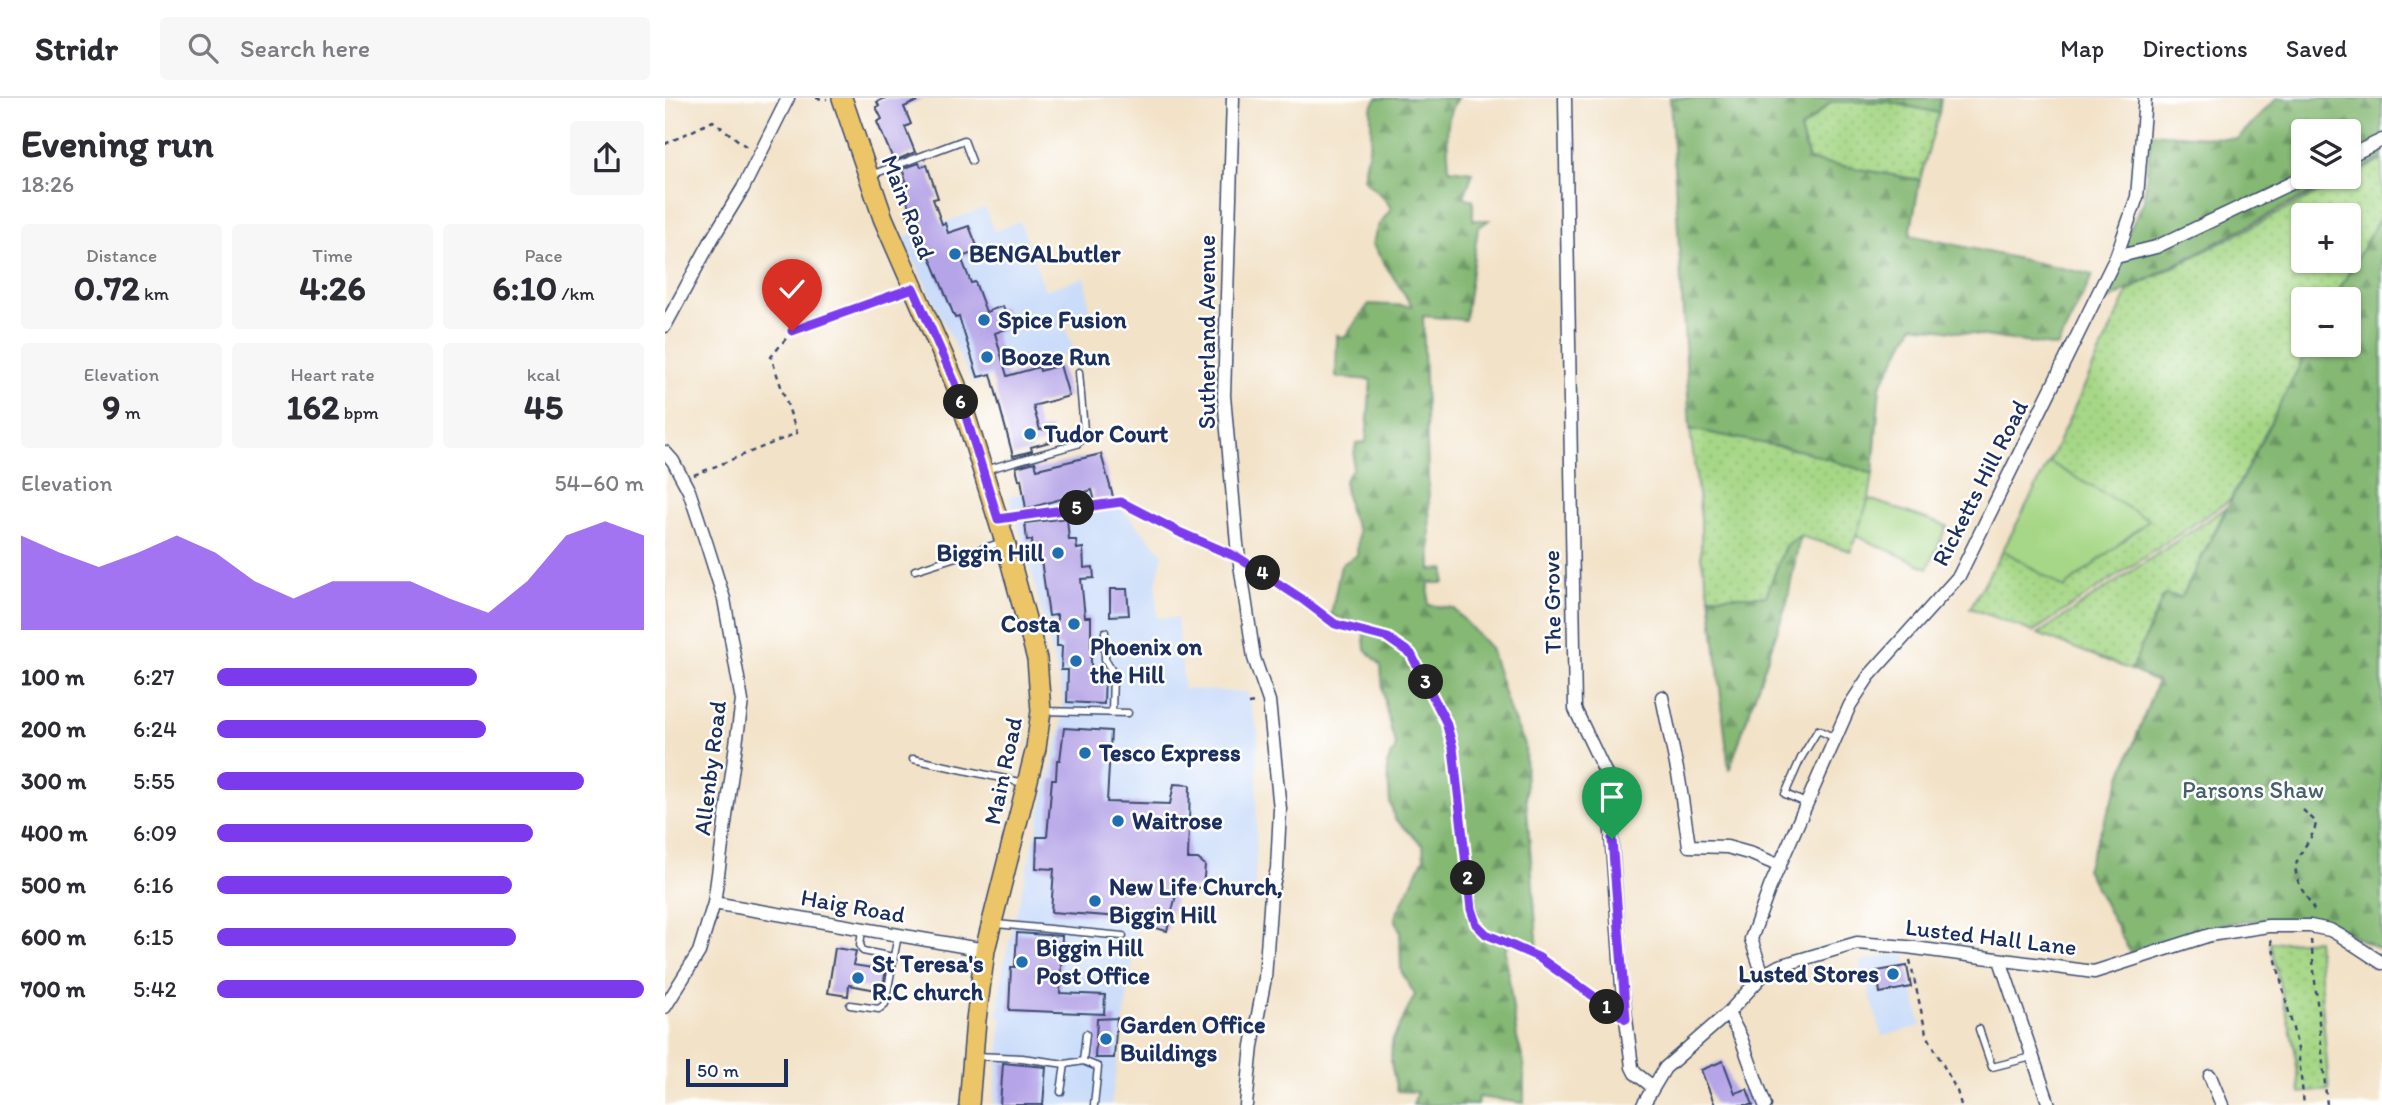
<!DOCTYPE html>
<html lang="en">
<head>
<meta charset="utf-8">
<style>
	:root { --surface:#fff; --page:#f7f7f7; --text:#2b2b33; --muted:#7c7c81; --line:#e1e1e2; --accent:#7c3aed }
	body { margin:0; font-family:Itim,sans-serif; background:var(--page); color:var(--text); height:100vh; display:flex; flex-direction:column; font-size:26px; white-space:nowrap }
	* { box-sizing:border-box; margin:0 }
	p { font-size:23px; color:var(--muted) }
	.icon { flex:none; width:38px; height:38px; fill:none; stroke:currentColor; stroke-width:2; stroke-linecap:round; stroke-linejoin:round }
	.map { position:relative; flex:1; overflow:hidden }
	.side { display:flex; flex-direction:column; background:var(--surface); width:665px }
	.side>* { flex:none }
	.controls { position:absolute; left:1626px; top:21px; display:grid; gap:14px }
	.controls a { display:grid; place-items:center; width:70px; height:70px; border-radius:7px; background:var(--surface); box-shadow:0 2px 5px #0004; font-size:35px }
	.scale { position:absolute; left:21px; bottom:18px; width:102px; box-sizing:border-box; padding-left:7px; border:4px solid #1b2f5e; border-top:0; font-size:19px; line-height:24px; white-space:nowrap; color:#1b2f5e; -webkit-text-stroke:5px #fff; paint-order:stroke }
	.pin { position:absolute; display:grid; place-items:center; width:60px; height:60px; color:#fff; margin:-72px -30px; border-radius:50% 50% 50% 0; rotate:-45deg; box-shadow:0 0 7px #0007 }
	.pin .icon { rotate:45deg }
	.km { position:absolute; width:35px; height:35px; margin:-18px; border-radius:50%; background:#222; color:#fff; font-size:19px; line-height:35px; text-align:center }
	.round { display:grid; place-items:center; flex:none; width:74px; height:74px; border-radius:7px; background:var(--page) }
	.headline { display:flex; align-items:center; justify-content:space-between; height:119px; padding:0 21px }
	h1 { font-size:38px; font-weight:800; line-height:52px }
	.metrics { display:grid; grid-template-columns:repeat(3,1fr); gap:10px; height:119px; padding:7px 21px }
	.metrics div { display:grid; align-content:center; border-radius:7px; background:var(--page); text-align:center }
	.metrics b { font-size:35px; font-weight:800 }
	.metrics small { font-size:19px; font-weight:400 }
	.metrics p { font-size:19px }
	.chart { height:196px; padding:14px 21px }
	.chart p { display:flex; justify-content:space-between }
	.chart svg { width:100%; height:126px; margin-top:7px; fill:var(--accent); opacity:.7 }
	ul { padding:0 21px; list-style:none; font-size:23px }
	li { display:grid; grid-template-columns:112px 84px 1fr; align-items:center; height:52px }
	li i { height:18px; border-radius:9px; background:var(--accent) }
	header { display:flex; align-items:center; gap:42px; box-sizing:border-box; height:98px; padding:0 35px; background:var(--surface); border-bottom:2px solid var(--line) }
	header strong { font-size:33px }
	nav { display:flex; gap:38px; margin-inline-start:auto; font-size:24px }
	.search { width:490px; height:63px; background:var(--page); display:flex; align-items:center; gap:18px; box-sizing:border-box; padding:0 24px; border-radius:7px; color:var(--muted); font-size:26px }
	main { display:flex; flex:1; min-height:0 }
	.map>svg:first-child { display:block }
	.built { fill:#c9dcf9 }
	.grass { fill:url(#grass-dots); stroke:#608372; stroke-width:2; fill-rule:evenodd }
	.forest { fill:url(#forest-firs); stroke:#507468; stroke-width:2 }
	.garden { fill:#a6d786; stroke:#608372; stroke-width:2 }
	.building { fill:#b5a4e7 }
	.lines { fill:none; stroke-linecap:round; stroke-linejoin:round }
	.service-casing { stroke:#3b4a6e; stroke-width:9 }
	.minor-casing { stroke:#3b4a6e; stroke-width:15 }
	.primary-casing { stroke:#3b4a6e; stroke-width:22 }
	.path { stroke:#3b4a6e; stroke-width:2.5; stroke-dasharray:5 5; stroke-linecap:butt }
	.service { stroke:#fff; stroke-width:6 }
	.minor { stroke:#fff; stroke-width:12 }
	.primary { stroke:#ecc569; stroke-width:19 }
	.route-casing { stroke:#fff; stroke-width:14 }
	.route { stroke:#7c3aed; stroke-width:9 }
	.poi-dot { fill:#1f6fb2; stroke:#fff; stroke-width:2.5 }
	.labels { text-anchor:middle; stroke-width:5; stroke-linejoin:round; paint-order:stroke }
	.street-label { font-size:24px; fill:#1b2f5e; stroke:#fff }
	.poi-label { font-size:24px; font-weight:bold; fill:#1b2f5e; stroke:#fff; text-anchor:start }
	.park-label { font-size:24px; fill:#45616a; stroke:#fff }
</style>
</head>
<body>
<header>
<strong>Stridr</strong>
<div class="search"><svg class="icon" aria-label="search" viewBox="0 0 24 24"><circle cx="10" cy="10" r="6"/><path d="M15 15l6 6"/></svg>Search here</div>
<nav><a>Map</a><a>Directions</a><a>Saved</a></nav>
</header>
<main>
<section class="side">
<div class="headline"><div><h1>Evening run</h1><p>18:26</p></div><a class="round"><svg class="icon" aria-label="share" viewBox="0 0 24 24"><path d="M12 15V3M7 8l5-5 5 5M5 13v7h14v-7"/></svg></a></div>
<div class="metrics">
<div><p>Distance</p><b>0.72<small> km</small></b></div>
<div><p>Time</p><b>4:26</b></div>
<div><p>Pace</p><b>6:10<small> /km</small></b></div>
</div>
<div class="metrics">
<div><p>Elevation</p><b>9<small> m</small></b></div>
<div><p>Heart rate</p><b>162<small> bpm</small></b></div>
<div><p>kcal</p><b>45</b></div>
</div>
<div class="chart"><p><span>Elevation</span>54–60 m</p>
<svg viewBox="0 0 160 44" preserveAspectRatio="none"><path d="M0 44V11L10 17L20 22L30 17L40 11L50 17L60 27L70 33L80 27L90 27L100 27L110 33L120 38L130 27L140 11L150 6L160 11V44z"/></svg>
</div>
<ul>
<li><b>100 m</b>6:27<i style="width:61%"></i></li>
<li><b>200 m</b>6:24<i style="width:63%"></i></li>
<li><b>300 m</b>5:55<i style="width:86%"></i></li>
<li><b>400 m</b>6:09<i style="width:74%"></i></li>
<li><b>500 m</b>6:16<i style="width:69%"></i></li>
<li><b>600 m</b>6:15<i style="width:70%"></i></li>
<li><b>700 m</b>5:42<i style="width:100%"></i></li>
</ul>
</section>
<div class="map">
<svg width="1717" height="1007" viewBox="0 0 1717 1007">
	<defs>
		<pattern id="grass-dots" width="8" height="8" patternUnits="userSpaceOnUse" patternTransform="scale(1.75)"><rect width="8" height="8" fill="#a6d786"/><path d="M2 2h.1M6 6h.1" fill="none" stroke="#8eb976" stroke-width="1.8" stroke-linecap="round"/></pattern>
		<pattern id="forest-firs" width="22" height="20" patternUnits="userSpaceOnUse" patternTransform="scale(1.75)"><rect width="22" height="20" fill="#84b873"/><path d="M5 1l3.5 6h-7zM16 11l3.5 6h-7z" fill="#6b9662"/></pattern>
	</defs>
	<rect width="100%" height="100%" fill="#fff"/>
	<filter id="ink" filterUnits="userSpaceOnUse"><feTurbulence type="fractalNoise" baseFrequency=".0143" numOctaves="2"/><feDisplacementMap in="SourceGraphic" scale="14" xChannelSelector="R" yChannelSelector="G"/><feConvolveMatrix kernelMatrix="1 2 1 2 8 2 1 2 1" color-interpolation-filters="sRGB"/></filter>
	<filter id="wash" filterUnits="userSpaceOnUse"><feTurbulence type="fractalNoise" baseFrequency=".00686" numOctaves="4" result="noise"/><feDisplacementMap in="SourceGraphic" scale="28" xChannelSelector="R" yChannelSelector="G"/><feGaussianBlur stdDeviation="1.57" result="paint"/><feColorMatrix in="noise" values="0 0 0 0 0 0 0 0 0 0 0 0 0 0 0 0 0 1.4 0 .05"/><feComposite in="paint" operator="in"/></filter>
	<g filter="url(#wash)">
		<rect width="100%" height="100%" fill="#f2e2c7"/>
		<path class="built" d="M320,110L329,133L355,123L380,192L420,179L426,218L399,227L410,254L308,286L238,139Z
			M368,393L388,394L391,404L425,394L429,408L449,403L498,455L491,487L492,520H512L519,591L582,594L593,634L590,794L479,789L446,1007H329L337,920L333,919L337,873L396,632L398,599L364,465L344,398Z
			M1240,854L1256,928L1217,938L1195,863Z"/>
		<path class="grass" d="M1166,4H1224L1274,15L1255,82L1144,62L1135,32Z
			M1717,62V118L1672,201H1638V247H1648L1565,402L1368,534L1305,510L1338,452L1399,490L1483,422L1384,364L1464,192ZM1638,117H1684V163H1638Z
			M1025,331L1137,353L1138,349L1208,376L1204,401L1186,453L1135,438L1120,448L1101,498L1045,500L1036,459V420Z
			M1561,410L1517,499L1499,498L1466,572L1373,536Z
			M1652,842L1664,992L1635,995L1630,952L1605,845Z"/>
		<path class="forest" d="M712,0H792C778,20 783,48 784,71L808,74L799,99L808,102V122H824L813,130L800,222L758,218L766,472L780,471L779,485H764L763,507L788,510L825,550L845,614L860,646L861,698L873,853L845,839L840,853L852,940L859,965V1005L813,999L812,1007H748L752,994L732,993L726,965L727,943L750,897L736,873L735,834L730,819L759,760L758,747L730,721L725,704L722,666L731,649C722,621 717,595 716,567L700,551L698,527L666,517L676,467L692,457L693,433L684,413L679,383L687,371L691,345L701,344L706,282L671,279L672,237L679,240L704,206L747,208L707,146L713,128L726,111C721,98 706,91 698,80L706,41V10Z
			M1005,0H1276L1274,15L1224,4H1166L1135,32L1144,62L1255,82L1245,137L1428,177L1392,249L1249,227L1215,288L1208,376L1138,353L1025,331Z
			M1612,0H1717V61L1684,77V33H1638V79H1681L1621,108L1438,205L1454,153L1479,103L1486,35L1572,41Z
			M1717,115V853L1658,822L1581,823L1536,830L1466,856L1421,771L1492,584L1466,572L1499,497L1517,499L1645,247H1684V201H1669Z
			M1135,438L1122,504L1064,673L1045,498H1101L1120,448Z"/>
		<path class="garden" d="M1384,364L1484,422L1399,490L1338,452Z
			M1204,401L1282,428L1263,470L1191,438Z"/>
		<g id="blocks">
			<path class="building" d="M220,0H259L239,9L246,26L240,29L250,54L234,61H228L212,24L217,21L211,9L214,8L212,4Z
				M254,65L256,69L262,67L273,100L268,101L277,126L280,125L283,135L304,128L314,153L296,159L306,185L310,184L321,214L338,208L346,229L330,235L342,278L374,269L375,273L395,267L404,298L368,308L375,332L385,330L388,343L366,349L367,353L348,358L326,276L313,279L294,219L290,220L262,151L257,153L248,133L242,115L246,114L236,86L242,85L237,71Z
				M436,356L449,402L431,407L427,392L361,411L356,381L354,382L351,369L370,364L372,371Z
				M402,420L404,442H411L412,451L418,450L419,470L428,469L429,480L416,481L420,519H426V573H440L439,606L402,604L403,572H396L397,548H392V517L384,518L376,462L368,463L367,442L362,443L360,425Z
				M445,491H462L464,517L445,518Z
				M399,630L446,633L442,704L505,706L509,686L525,687L523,761H533L540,767L538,790L513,789L502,833L483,828L485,821L386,814L389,771L371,770L372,739H382L387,681H391L392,662H395Z
				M352,835L397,838L395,895L440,897L439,916L344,912L346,869H350Z
				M170,850L191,853L188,867L221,872L217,893L184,887L183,898L163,895Z
				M1242,868L1246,889L1215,895L1212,873Z
				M452,920L449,960H430L432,921Z
				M1058,963L1070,995L1082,991L1088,1007H1050L1036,972Z
				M338,965L381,969L378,1007H335Z"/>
		</g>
	</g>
	<g filter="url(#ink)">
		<use href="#blocks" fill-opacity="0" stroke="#3b4a6e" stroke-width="2"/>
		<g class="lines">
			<defs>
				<path id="service" d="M206,77L299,42L307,63
					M320,372L412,346L418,341L419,332L414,274
					M250,472L338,444
					M440,534V561L448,575L447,615
					M377,613L463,615
					M248,661L359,685
					M1141,705L1120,696L1136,660L1153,632L1170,640
					M331,826L458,838
					M197,832L195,847L198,853L228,859
					M185,907L214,911L220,906L233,837
					M1314,931L1327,969L1367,959
					M310,958L357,960L400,966L418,963L433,969L429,1007
					M418,963L421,936
					M396,994L400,966"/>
				<path id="minor" d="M568,0L559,298L572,446L589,560L604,603L615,711L612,771L606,796L600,880L587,948L581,1007
					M900,0L910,611L942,678L957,888L967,969L970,975L988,989
					M1684,58L1717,42
					M1451,159L1491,149L1639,79
					M0,228L47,141L78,90L123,0
					M0,354L8,363L24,393L42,447L59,501L77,603L49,805L34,854L0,909
					M997,599L1014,681L1024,748L1062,749L1087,756L1115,768
					M49,805L320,852
					M1335,862L1384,1007
					M1098,877L1086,841L1105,789L1185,607L1204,578L1294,478L1451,159L1472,99L1480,0
					M1063,915L1076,940L1100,1007
					M1545,978L1557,1007
					M978,1007L1000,970L1063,915L1098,877L1114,868L1192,845L1242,849L1429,874L1545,837L1603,828H1645L1665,832L1676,838L1717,865"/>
				<path id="primary" d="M177,0L218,120L291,287L340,444L372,561L376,613L371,650L320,852L311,922L304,1007"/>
			</defs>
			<use href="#service" class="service-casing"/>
			<use href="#minor" class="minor-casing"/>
			<use href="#primary" class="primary-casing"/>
			<path class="path" d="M151,0L162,1
				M0,46L48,23L83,50
				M29,377L132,335L106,259L127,233L235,195
				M348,419L456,404L559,455
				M587,468L637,501L670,526L723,540L746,556L781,624L788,650L806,811L811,826L821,837L873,859L946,912
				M583,606L590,605
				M1638,712L1651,724C1650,742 1628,756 1631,775C1633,791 1646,802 1650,815
				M1606,842L1633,951L1639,1007
				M1646,842L1662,1007
				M1245,862L1261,935L1292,993L1296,1007"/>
			<use href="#service" class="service"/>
			<use href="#minor" class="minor"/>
			<use href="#primary" class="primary"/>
		</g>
	</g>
	<g class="lines" filter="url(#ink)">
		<defs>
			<path id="route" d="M127,233L248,190L291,287L333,421L456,404L516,435L574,460L637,501L670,526L723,540L746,556L781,624L788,650L806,811L811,826L821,836L873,859L961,921L947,741"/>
		</defs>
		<use href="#route" class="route-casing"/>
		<use href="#route" class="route"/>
	</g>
	<g class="poi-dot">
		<circle cx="290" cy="156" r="7"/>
		<circle cx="319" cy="222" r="7"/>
		<circle cx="322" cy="259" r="7"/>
		<circle cx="365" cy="336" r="7"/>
		<circle cx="393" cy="455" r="7"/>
		<circle cx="409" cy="526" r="7"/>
		<circle cx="411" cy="563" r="7"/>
		<circle cx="420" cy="655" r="7"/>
		<circle cx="453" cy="723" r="7"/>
		<circle cx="430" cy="803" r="7"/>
		<circle cx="357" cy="864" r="7"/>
		<circle cx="1228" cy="876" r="7"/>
		<circle cx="193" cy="880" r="7"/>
		<circle cx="441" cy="941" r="7"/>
	</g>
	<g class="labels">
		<g class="street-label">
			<text transform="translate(243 109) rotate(69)" y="8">Main Road</text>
			<text transform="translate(542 234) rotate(-90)" y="8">Sutherland Avenue</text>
			<text transform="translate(1315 385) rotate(-63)" y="8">Ricketts Hill Road</text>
			<text transform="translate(887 504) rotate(-91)" y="8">The Grove</text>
			<text transform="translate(45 670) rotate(-83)" y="8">Allenby Road</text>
			<text transform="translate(338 673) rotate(-78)" y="8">Main Road</text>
			<text transform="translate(188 808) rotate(10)" y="8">Haig Road</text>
			<text transform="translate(1326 839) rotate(7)" y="8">Lusted Hall Lane</text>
		</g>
		<g class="poi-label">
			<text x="304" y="164">BENGALbutler</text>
			<text x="333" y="230">Spice Fusion</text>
			<text x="336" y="267">Booze Run</text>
			<text x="379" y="344">Tudor Court</text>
			<text x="379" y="463" text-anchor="end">Biggin Hill</text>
			<text x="395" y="534" text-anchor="end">Costa</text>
			<text x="425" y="557">Phoenix on<tspan x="425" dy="28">the Hill</tspan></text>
			<text x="434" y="663">Tesco Express</text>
			<text x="467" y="731">Waitrose</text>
			<text x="444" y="797">New Life Church,<tspan x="444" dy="28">Biggin Hill</tspan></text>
			<text x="371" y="858">Biggin Hill<tspan x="371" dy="28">Post Office</tspan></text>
			<text x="207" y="874">St Teresa's<tspan x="207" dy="28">R.C church</tspan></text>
			<text x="1214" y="884" text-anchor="end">Lusted Stores</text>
			<text x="455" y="935">Garden Office<tspan x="455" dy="28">Buildings</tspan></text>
		</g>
		<g class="park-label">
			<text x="1588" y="700">Parsons Shaw</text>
		</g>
	</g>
</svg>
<div class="controls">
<a><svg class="icon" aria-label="layers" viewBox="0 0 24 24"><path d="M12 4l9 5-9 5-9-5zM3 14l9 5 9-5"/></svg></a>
<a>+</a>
<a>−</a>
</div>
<div class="scale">50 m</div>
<div class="pin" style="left:947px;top:741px;background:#1e9e55"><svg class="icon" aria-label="arrive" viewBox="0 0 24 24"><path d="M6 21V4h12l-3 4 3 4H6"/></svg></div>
<div class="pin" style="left:127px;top:233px;background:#d93025"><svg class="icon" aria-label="check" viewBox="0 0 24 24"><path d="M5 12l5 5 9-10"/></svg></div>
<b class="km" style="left:942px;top:909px">1</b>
<b class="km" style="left:803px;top:780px">2</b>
<b class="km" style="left:761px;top:584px">3</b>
<b class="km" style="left:598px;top:475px">4</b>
<b class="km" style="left:412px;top:410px">5</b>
<b class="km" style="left:296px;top:304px">6</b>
</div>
</main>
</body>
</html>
